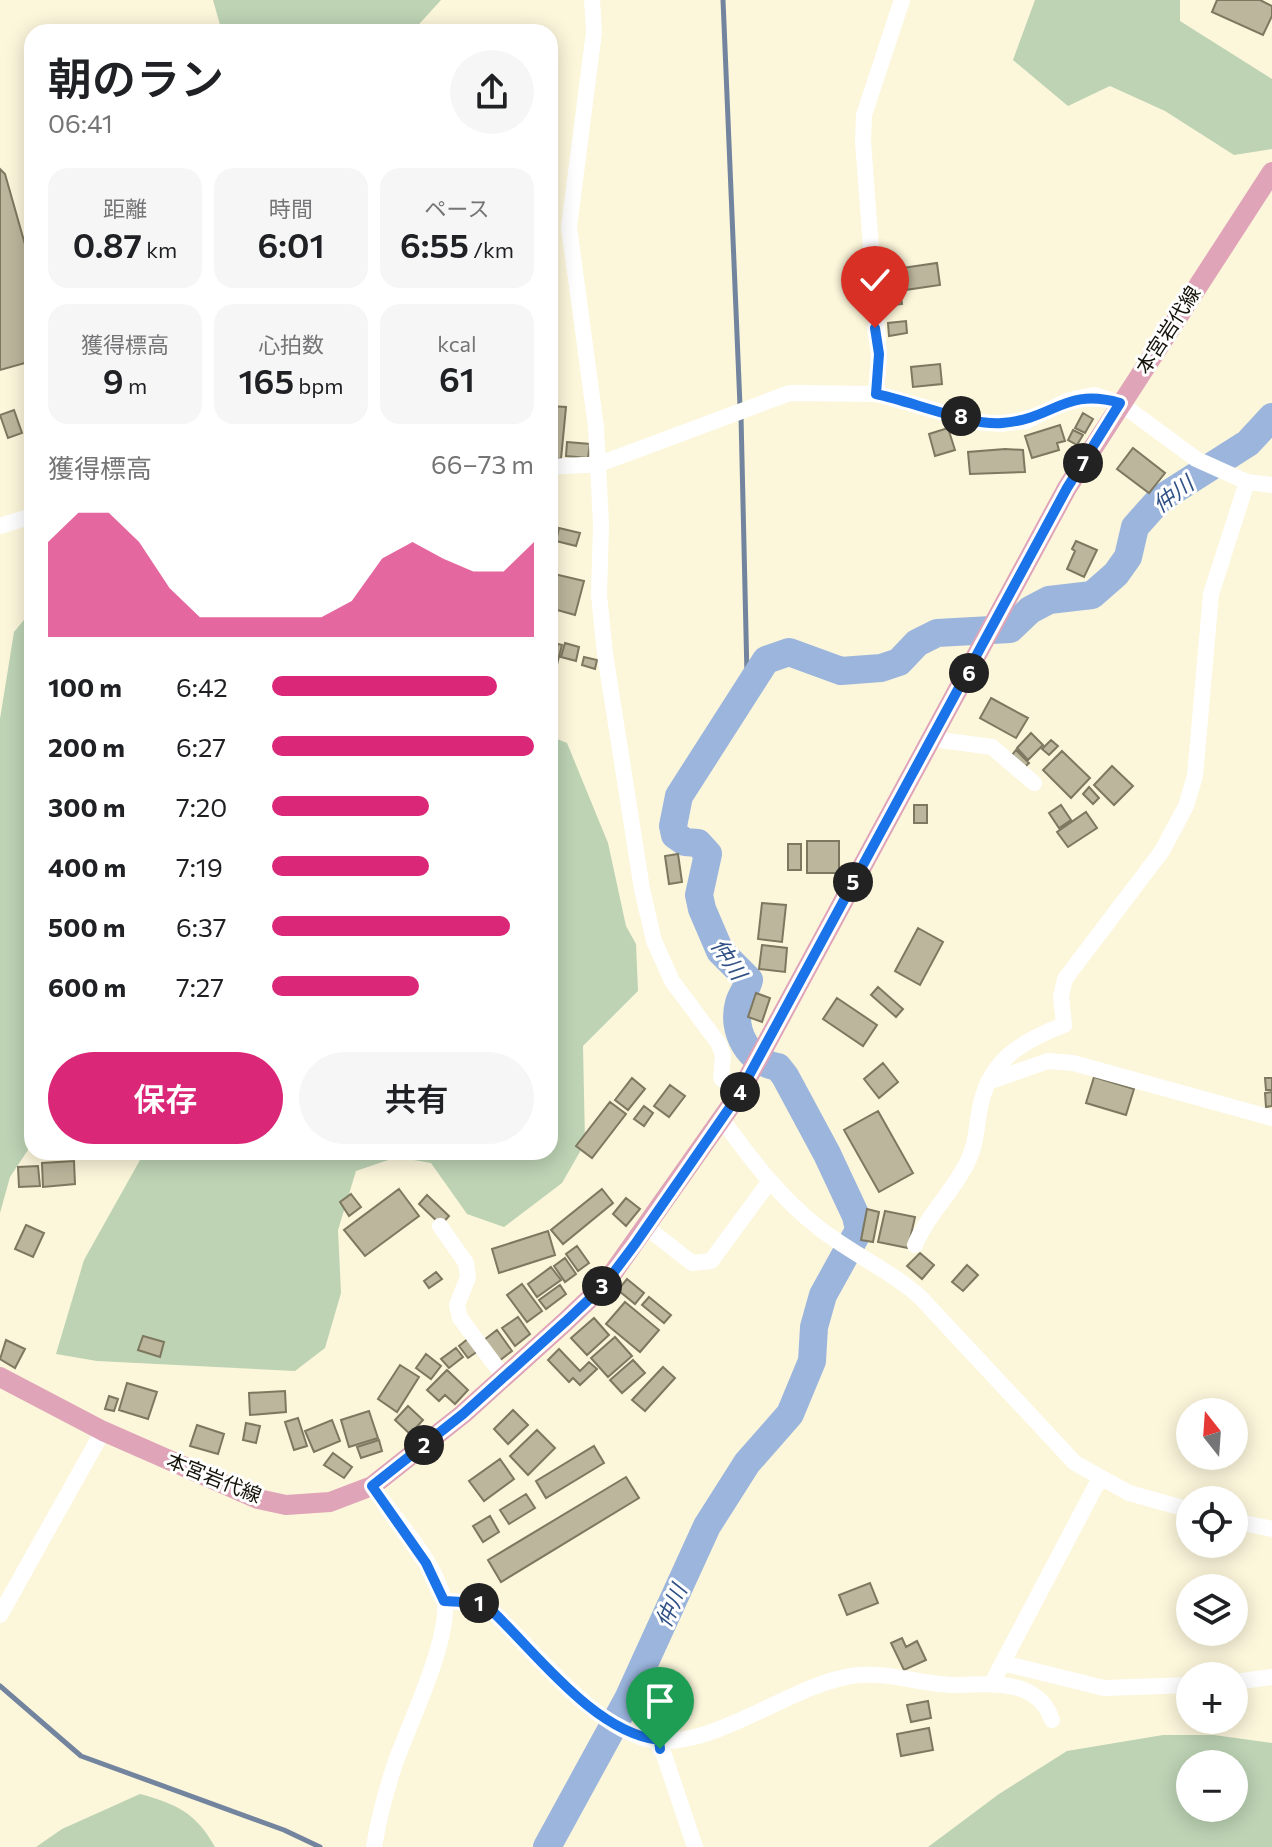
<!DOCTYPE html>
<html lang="ja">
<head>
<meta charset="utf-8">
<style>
	:root { --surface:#fff; --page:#f6f6f6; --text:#202124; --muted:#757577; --accent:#db2777 }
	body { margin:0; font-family:Commissioner,"Noto Sans JP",sans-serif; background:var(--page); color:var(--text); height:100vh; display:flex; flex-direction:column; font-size:30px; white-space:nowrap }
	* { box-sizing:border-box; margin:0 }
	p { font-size:26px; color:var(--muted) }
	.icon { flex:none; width:44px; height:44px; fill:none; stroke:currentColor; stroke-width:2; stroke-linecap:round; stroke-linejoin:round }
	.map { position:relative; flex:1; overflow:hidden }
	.details { position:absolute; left:24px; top:24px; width:534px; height:1136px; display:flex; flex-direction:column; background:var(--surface); border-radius:24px; box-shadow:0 4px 20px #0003 }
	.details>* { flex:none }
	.needle { width:52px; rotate:343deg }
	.tools { position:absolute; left:1176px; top:1398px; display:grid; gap:16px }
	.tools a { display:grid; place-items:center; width:72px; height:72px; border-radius:50%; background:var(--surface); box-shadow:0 4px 20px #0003; font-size:40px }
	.pin { position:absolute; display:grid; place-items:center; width:68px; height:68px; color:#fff; margin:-82px -34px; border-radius:50% 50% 50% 0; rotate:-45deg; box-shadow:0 0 8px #0007 }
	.pin .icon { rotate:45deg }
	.km { position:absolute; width:40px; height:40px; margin:-20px; border-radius:50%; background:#222; color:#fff; font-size:22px; line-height:40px; text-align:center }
	.round { display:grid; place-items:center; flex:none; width:84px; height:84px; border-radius:42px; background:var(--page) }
	.headline { display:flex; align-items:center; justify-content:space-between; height:136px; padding:0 24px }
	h1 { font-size:44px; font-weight:600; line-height:60px }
	.stats { display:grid; grid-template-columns:repeat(3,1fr); gap:12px; height:136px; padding:8px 24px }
	.stats div { display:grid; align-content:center; border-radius:20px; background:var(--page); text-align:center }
	.stats b { font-size:34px; font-weight:600 }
	.stats small { font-size:22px; font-weight:400 }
	.stats p { font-size:22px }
	.chart { height:224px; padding:16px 24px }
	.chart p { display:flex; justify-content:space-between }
	.chart svg { width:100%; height:144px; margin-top:8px; fill:var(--accent); opacity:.7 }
	.button { display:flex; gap:16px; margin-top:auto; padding:16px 24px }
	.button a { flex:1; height:92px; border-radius:48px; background:var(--accent); color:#fff; font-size:32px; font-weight:600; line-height:92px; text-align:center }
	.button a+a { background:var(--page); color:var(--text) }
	ul { padding:0 24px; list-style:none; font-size:26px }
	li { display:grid; grid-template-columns:128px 96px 1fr; align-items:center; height:60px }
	li i { height:20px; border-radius:10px; background:var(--accent) }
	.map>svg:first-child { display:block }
	.green { fill:#bdd3b4; fill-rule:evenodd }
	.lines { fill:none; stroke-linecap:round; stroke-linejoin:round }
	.stream { stroke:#73859e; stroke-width:5 }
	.river { stroke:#9bb5dd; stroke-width:28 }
	.building { fill:#bcb69c; stroke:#7d785f; stroke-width:2 }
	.minor { stroke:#fff; stroke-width:16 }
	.major { stroke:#dfa4b8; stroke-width:20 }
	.route-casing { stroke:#fff; stroke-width:16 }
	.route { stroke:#1a73e8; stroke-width:10 }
	.labels { text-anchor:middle; stroke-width:6; stroke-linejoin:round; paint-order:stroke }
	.street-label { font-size:20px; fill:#16140a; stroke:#fff }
	.water-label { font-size:22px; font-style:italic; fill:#305185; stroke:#fff }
</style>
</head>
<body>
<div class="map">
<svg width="1272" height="1847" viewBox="0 0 1272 1847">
	<rect width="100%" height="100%" fill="#fcf6db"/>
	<path class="green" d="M213,0H441L412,32H222Z
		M1035,0H1180V21L1272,79V149L1234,155L1165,111L1110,86L1068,106L1013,60Z
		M32,610V1144L10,1177L0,1213V719L14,632Z
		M550,736L567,743L608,843L626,926L636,944L638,991L583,1046L585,1143L562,1183L504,1227L467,1214L431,1163L397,1157L356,1171L338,1230L341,1293L325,1348L295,1371L97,1361L56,1354L84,1260L140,1160V1152H550Z
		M1163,1735H1214L1272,1743V1847H928L999,1794L1067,1751ZM1234,1764V1808H1190V1764Z
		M140,1794C177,1804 196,1813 215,1847H36L62,1829Z"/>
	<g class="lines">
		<path class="stream" d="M723,0L740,406
			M741,416L747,676L766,660
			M0,1686L81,1756L284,1830L320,1847"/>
		<path class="river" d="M547,1847L628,1699L707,1526L747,1463L790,1414L812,1361L814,1327L823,1295L859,1230L856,1216L827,1154L785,1076L778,1067C749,1063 731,1031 739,1003C741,995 747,989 749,980L720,951L702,909L699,895L708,854L698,843L685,842L675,835L673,826L679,796L766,660L789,652L841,671L881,668L899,662L917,643L937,633L1010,629L1030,610L1049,600L1092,595L1116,574L1128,557L1135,527L1160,499L1248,443L1272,417"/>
	</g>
	<path class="building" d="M1217,0H1260L1272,6V16L1263,35L1212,12Z
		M0,169L5,174L32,269V361L0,370Z
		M937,263L940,285L905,290L902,268Z
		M896,268L902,304L887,306L882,270Z
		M906,321L907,333L889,336L888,323Z
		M940,364L942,384L913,387L911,367Z
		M550,406L566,407L561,459L550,458Z
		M14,410L22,433L8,438L0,415Z
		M1083,413L1093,419L1085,433L1075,428Z
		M1060,425L1065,441L1057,443L1059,450L1032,458L1025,436Z
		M948,428L955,450L935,456L929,434Z
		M1073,430L1083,435L1077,445L1068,440Z
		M567,442L590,444L588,458L566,456Z
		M1133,448L1165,473L1149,493L1117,469Z
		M1005,449L1023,450L1025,472L970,474L968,452Z
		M559,528L580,533L576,546L556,541Z
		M1076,541L1097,550L1084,577L1067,569L1075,551L1072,549Z
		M550,573L584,581L575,615L550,608Z
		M550,642L562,645L555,672L550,671Z
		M565,643L579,647L576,661L561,657Z
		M584,657L597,660L595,669L582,665Z
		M991,698L1028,718L1016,738L980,718Z
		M1031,733L1043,745L1028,760L1017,748Z
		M1051,740L1058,746L1049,755L1042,749Z
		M1016,750L1029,763L1024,768L1012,755Z
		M1062,751L1090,778L1071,798L1043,770Z
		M1112,766L1133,786L1114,805L1094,785Z
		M1089,787L1099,798L1093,804L1083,794Z
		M914,805H927V823H914Z
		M1061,805L1071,820L1059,828L1049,813Z
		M1086,812L1097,828L1068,847L1057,832Z
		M807,841H839V873H807Z
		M788,844H801V870H788Z
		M678,854L682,882L669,884L665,856Z
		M762,903L786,905L782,942L758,939Z
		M918,928L943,942L920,985L895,971Z
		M762,945L787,948L785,972L759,969Z
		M878,987L903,1009L896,1017L871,995Z
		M756,993L770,998L762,1022L748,1017Z
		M837,998L877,1025L863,1046L823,1019Z
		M883,1063L898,1082L879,1098L864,1079Z
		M1094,1077L1134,1089L1126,1115L1086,1103Z
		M632,1078L645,1089L628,1110L615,1100Z
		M1265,1078H1272V1090H1266Z
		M670,1085L685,1096L669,1117L654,1106Z
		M1272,1092V1106L1266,1107L1265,1093Z
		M610,1102L626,1114L592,1158L576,1146Z
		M644,1106L653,1113L644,1126L634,1119Z
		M878,1111L913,1173L879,1192L844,1130Z
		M74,1161L75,1184L43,1187L42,1163Z
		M38,1166L40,1186L19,1187L18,1167Z
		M399,1189L419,1216L365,1256L344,1230Z
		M602,1189L613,1203L563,1244L551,1230Z
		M351,1194L361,1207L349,1216L340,1202Z
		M427,1195L449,1216L441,1225L419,1204Z
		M626,1198L640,1209L626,1226L613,1214Z
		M867,1209L879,1212L873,1242L861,1240Z
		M885,1211L915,1217L908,1248L878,1242Z
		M26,1225L44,1233L33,1257L15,1249Z
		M548,1231L555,1255L499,1273L492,1249Z
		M577,1246L589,1263L578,1271L566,1254Z
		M920,1253L934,1265L922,1279L907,1266Z
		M565,1258L576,1274L565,1282L554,1266Z
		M967,1265L978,1275L963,1291L952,1282Z
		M551,1267L561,1280L537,1297L528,1284Z
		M436,1272L442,1279L429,1288L424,1281Z
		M627,1279L644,1293L635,1304L618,1290Z
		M522,1284L542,1311L527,1322L507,1295Z
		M560,1285L566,1294L546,1309L539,1300Z
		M649,1297L671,1315L664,1323L642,1305Z
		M625,1302L659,1330L640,1352L606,1324Z
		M518,1317L530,1334L515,1346L502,1328Z
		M594,1318L609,1335L587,1355L571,1338Z
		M497,1330L512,1351L499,1361L484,1340Z
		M143,1336L164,1342L160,1357L138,1350Z
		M615,1337L632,1356L608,1377L591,1358Z
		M469,1338L478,1351L468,1358L459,1346Z
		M6,1340L25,1349L15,1368L0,1359Z
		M456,1348L463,1357L449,1368L441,1359Z
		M559,1349L580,1371L589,1362L597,1369L580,1385L573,1378L569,1382L548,1360Z
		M426,1354L441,1366L431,1379L416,1368Z
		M633,1360L645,1373L622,1393L610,1380Z
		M400,1365L419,1377L397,1412L378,1399Z
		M663,1367L675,1378L645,1411L632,1400Z
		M447,1370L468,1390L455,1404L445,1395L439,1401L427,1390Z
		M127,1383L157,1392L148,1419L119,1410Z
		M285,1391L286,1412L250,1415L249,1393Z
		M109,1396L118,1399L114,1411L105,1409Z
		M408,1406L423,1420L410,1434L395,1420Z
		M513,1410L528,1425L508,1444L494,1429Z
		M369,1411L378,1438L349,1447L341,1420Z
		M298,1418L307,1446L294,1450L285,1422Z
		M332,1420L340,1441L314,1452L305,1431Z
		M246,1423L260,1426L256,1443L243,1440Z
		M197,1425L224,1434L218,1454L190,1446Z
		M537,1430L555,1448L528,1475L510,1456Z
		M379,1440L382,1451L361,1458L357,1447Z
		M594,1446L604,1463L546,1498L536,1481Z
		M333,1453L352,1467L344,1478L324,1465Z
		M500,1459L514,1479L484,1501L469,1481Z
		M626,1477L639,1498L501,1582L488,1560Z
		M526,1494L535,1508L509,1524L500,1510Z
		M490,1516L499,1532L483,1542L473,1526Z
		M870,1583L878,1603L847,1615L839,1595Z
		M902,1638L906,1647L917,1641L926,1660L904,1670L891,1643Z
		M928,1701L931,1718L911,1722L907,1705Z
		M929,1728L933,1750L901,1756L897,1734Z"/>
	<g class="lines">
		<path class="minor" d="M592,0L594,32L569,227L596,427L601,524L599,595L605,654L642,889L654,941L672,981L719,1044L723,1055L721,1078L739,1094
			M876,394L879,354L863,141L864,115L902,0
			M550,467L599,464L790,393L876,394L978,422L1000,424L1026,421L1069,400L1094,395L1120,403L1196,459L1247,482L1272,485
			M0,526L32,516
			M933,739L992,747L1034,783
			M988,1082L1048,1061L1073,1063L1272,1118
			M721,1118C750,1158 780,1198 819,1228C852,1254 890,1270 921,1298L1075,1463L1129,1493L1190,1510
			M440,1226L466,1263L468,1277L457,1305L460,1318L504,1377
			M646,1227L692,1263L711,1261L770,1181
			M915,1245C927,1215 954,1191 968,1161C976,1144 976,1131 979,1113C987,1062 1019,1042 1064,1025L1061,996L1065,979L1162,851L1186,806L1195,776L1211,594L1247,482
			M372,1486C395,1520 434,1559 444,1600C452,1634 410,1723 397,1758C387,1787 379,1816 374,1847
			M1234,1521L1272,1529
			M444,1601L481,1603L489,1608C531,1646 594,1730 652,1740C712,1750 789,1686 851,1676C888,1670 923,1686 959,1685C994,1684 1038,1679 1052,1720
			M0,1615L103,1431
			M1003,1663L1104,1688L1190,1685
			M1234,1682L1272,1677
			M992,1683L1100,1478
			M659,1740L695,1847"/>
		<path class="major" d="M0,1377L103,1431L258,1499L286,1505L330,1502L372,1486L463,1414L565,1322L605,1284L739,1094L1067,488L1272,172"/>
	</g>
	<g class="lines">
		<defs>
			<path id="route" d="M660,1749L659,1740C593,1732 535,1651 489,1608L481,1603L444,1601L426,1563L372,1486L463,1414L565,1322L605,1284L635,1244L739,1094L1067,488L1120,403C1064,387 1055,419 1002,423C972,426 910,401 876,394L879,354L875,328"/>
		</defs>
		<use href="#route" class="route-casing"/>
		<use href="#route" class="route"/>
	</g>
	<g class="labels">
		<g class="street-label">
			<text transform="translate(1168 330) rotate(-57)" y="7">本宮岩代線</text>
			<text transform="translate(214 1478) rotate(22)" y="7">本宮岩代線</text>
		</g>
		<g class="water-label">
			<text transform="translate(1173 494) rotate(-37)" y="8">仲川</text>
			<text transform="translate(729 959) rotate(57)" y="8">仲川</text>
			<text transform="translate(671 1606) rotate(-66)" y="8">仲川</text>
		</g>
	</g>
</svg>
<div class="tools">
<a><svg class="needle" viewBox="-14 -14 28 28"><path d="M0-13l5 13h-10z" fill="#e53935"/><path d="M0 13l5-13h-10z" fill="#757577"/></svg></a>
<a><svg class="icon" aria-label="locate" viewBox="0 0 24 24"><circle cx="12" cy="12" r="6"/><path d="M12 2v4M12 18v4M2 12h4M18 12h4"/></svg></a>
<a><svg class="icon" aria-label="layers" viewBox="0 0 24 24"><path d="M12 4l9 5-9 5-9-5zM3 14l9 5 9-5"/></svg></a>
<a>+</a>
<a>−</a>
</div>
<div class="pin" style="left:660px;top:1749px;background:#1e9e55"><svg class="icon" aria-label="arrive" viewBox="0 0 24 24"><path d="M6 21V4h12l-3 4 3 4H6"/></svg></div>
<div class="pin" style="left:875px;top:328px;background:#d93025"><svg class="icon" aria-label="check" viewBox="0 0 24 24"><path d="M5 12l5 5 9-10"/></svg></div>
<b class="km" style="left:479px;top:1603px">1</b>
<b class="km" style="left:424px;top:1445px">2</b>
<b class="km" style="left:602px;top:1286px">3</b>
<b class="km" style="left:740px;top:1092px">4</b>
<b class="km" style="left:853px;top:882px">5</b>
<b class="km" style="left:969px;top:673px">6</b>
<b class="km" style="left:1083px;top:463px">7</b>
<b class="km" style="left:961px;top:416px">8</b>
<section class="details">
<div class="headline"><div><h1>朝のラン</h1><p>06:41</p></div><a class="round"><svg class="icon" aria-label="share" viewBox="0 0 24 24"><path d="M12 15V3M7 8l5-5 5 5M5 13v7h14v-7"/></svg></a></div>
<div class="stats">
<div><p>距離</p><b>0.87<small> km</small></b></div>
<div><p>時間</p><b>6:01</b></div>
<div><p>ペース</p><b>6:55<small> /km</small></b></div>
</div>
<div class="stats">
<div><p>獲得標高</p><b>9<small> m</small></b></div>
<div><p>心拍数</p><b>165<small> bpm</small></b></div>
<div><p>kcal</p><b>61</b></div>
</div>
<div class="chart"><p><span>獲得標高</span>66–73 m</p>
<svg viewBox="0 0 160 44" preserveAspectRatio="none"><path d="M0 44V15L10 6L20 6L30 15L40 29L50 38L60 38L70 38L80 38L90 38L100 33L110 20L120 15L130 20L140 24L150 24L160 15V44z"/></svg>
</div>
<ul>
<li><b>100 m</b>6:42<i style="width:86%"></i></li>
<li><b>200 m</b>6:27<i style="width:100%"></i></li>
<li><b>300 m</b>7:20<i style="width:60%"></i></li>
<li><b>400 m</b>7:19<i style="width:60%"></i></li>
<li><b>500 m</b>6:37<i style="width:91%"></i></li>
<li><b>600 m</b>7:27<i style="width:56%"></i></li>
</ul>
<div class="button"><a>保存</a><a>共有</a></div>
</section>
</div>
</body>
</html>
